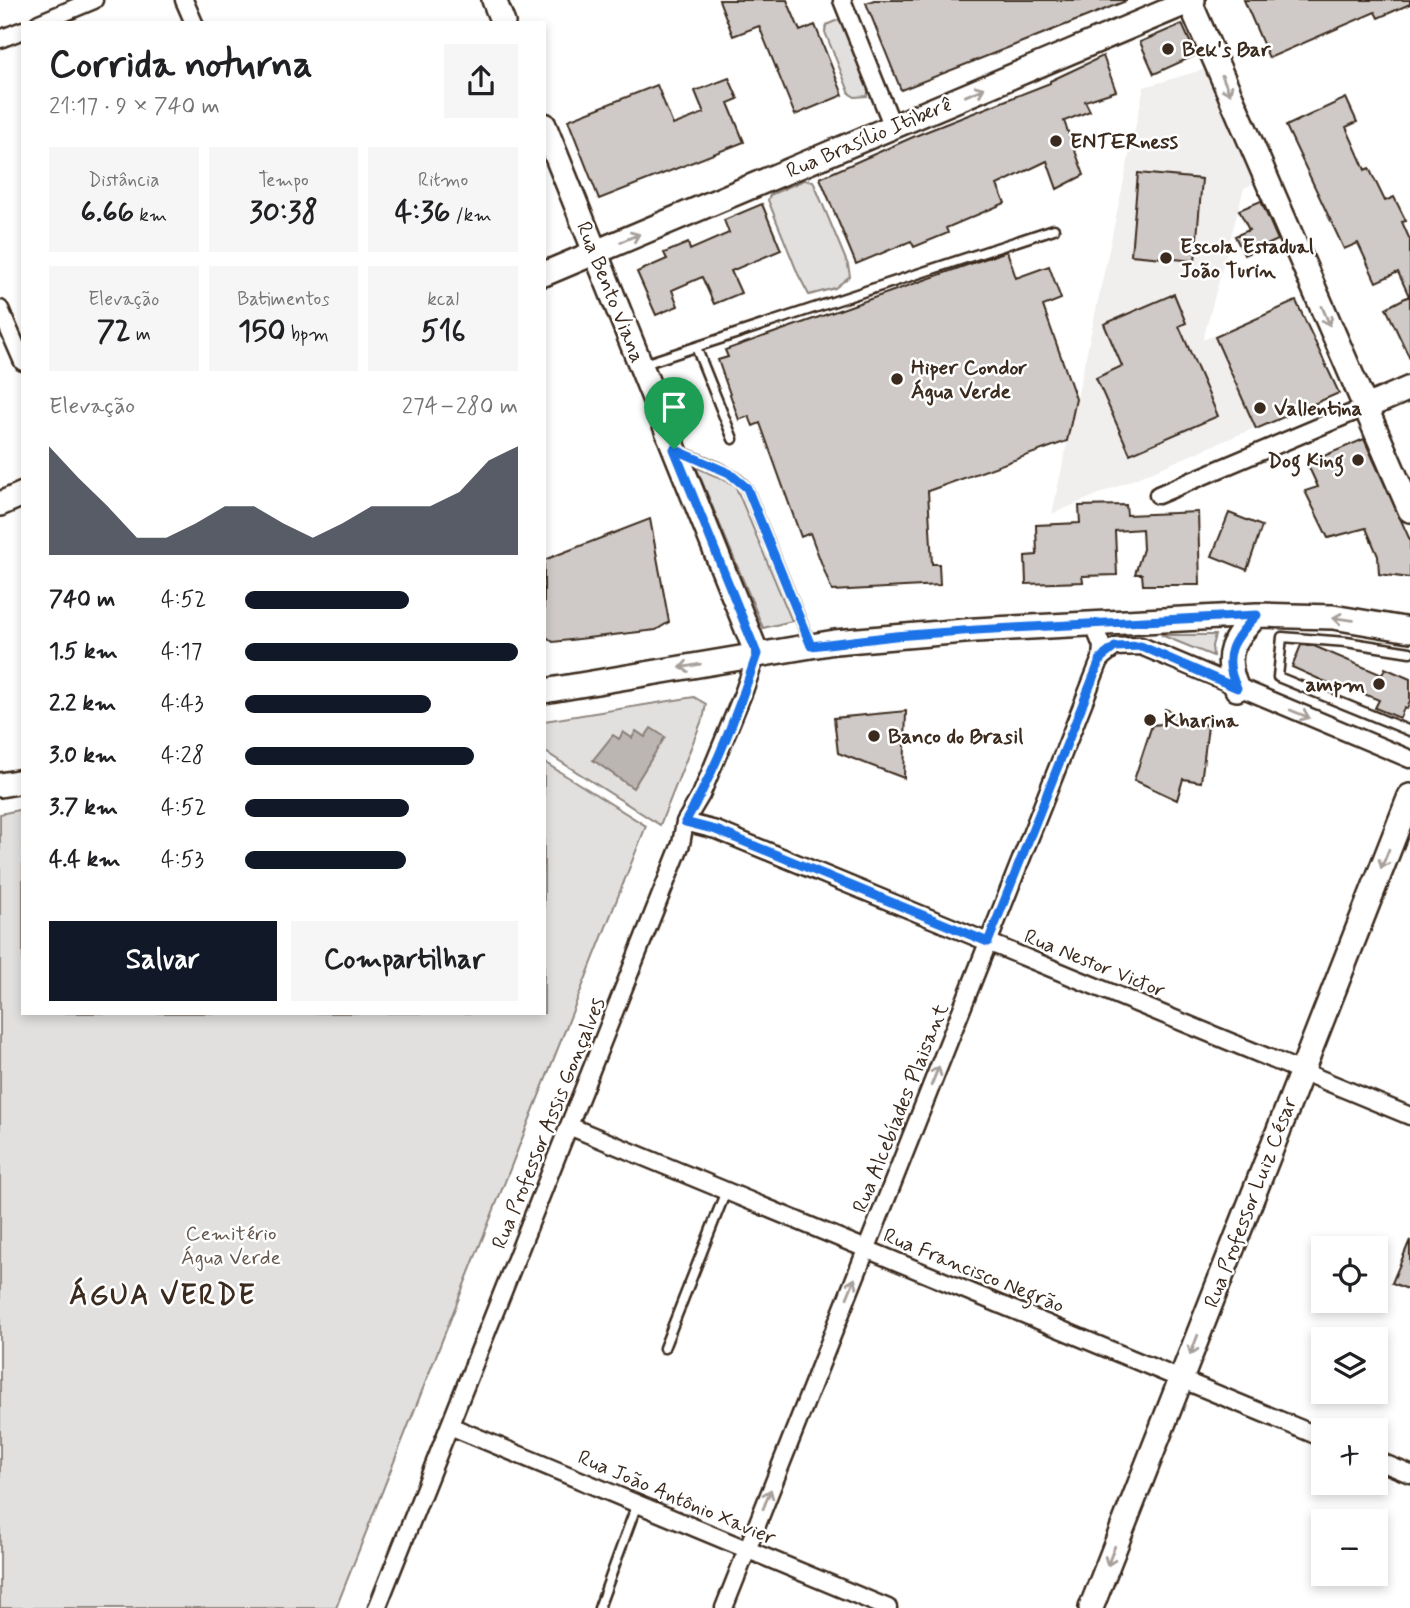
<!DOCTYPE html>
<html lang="pt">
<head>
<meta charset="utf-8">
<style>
	:root { --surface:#fff; --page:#f6f6f6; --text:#202124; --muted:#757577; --accent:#111827 }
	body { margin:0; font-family:Mynerve,sans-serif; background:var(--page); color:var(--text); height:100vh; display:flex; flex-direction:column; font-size:26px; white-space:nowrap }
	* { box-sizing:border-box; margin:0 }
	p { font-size:23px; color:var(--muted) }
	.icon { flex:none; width:38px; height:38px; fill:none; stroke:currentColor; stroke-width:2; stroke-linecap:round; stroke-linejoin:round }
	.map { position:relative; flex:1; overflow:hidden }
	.side { position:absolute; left:21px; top:21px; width:525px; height:994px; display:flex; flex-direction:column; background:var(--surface); border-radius:0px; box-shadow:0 4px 10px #0003 }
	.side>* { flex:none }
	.fabs { position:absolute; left:1311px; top:1236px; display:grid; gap:14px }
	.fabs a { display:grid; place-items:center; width:77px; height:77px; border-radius:0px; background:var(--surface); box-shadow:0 4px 10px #0003; font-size:35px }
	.pin { position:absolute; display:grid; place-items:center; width:60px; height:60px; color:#fff; margin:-72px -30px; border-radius:50% 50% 50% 0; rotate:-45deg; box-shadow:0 0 7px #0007 }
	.pin .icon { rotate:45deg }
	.round { display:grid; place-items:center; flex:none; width:74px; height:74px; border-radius:0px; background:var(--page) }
	.head { display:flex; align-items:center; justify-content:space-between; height:119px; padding:0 28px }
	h1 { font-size:38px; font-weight:800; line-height:52px }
	.figures { display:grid; grid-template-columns:repeat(3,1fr); gap:10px; height:119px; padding:7px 28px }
	.figures div { display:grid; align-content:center; border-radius:0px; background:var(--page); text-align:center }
	.figures b { font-size:30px; font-weight:800 }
	.figures small { font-size:19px; font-weight:400 }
	.figures p { font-size:19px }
	.chart { height:196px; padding:14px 28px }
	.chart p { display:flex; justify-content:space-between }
	.chart svg { width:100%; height:126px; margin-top:7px; fill:var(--accent); opacity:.7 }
	.button { display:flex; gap:14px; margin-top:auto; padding:14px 28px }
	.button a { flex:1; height:80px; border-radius:0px; background:var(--accent); color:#fff; font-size:28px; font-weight:800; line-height:80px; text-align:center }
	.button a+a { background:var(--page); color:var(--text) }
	ul { padding:0 28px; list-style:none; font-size:23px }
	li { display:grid; grid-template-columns:112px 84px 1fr; align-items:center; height:52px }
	li i { height:18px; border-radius:9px; background:var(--accent) }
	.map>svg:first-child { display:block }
	.built { fill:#f1efee }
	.green { fill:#e2e0de; stroke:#8e857e; stroke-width:2; fill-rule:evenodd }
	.water { fill:#bcb6b3; stroke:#887e77; stroke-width:2 }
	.building { fill:#cfcac7; stroke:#3b2a1e; stroke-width:2 }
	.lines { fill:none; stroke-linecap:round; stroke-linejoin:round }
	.lane-casing { stroke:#3b2a1e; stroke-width:13 }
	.street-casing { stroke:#3b2a1e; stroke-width:21 }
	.secondary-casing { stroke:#3b2a1e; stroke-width:28 }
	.lane { stroke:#fff; stroke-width:8 }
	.street { stroke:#fff; stroke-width:16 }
	.secondary { stroke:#fff; stroke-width:23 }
	.oneway { stroke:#a79f9a }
	.route-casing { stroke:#fff; stroke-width:14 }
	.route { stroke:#1a73e8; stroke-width:9 }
	.poi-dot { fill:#3b2a1e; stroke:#fff; stroke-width:2.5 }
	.labels { text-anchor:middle; stroke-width:5; stroke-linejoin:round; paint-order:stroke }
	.poi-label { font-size:21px; font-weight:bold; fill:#3b2a1e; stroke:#fff; text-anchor:start }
	.street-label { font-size:21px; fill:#3b2a1e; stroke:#fff }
	.park-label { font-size:21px; fill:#65584e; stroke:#fff }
	.district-label { font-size:28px; font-weight:bold; letter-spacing:2px; fill:#3b2a1e; stroke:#fff }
</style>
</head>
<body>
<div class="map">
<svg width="1410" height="1608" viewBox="0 0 1410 1608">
	<rect width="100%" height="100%" fill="#fff"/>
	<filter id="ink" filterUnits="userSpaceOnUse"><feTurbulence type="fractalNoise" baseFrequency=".0143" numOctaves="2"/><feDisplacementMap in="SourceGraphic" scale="14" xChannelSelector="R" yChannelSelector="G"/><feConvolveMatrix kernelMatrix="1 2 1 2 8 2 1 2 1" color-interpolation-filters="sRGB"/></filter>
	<g filter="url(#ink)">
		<path class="built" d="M1209,68L1258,182L1244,188L1203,340L1231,329L1271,421L1052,514L1144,87Z"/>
		<path class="green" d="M838,20L842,23L870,85L867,96L855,97L850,94L825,32L826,25Z
			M804,180L813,181L848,265L850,276L835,288L809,295L798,274L768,200L770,195Z
			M696,467L735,485L792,621L763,628Z
			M1215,635L1212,646L1213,656L1161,635Z
			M694,697L706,704L704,715L660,825L544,751V721ZM613,736L619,739L645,737L594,760Z
			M544,762L646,826L336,1608H0V814L23,809V1013H544Z"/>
		<path class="water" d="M651,728L665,737L633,788L593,760L613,735L619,739L623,732L632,738L636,731L645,737Z"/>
		<path class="building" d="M719,0H787L800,31L815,25L843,95L795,115L759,26L733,36Z
			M874,0H1126V1L901,90L866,3Z
			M1244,0H1410V4L1378,18L1375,12L1269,58Z
			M1182,24L1196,55L1154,74L1140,42Z
			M1103,56L1116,91L1085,101L1090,111L1064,121L1084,175L1057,189L1047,161L997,185L1005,203L946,228L948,233L914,247L911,241L856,264L820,178L920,134L1050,83V81Z
			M729,78L738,99L728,103L744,142L599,199L568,120L657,85L673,125L704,113L695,91Z
			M1346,98L1357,122L1346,127L1365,170L1369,168L1385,201L1394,197L1406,221L1402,222L1410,240V359L1386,308L1409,296L1398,272L1376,282L1358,243L1344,249L1286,126Z
			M1138,173L1202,179L1195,261L1131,255Z
			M1261,201L1278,240L1244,255L1235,236L1249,230L1239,210Z
			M762,204L781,250L731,271L741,293L714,304L702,277L672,290L678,306L656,315L637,272L667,259L664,253L688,243L690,250L729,233L724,220Z
			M1007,251L1016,278L1049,266L1061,299L1043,306L1076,399L1067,441L928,491L932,564H939L940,585L832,591L810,533L801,537L760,423L753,426L749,416L739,420L718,360L728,357L725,350Z
			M1174,294L1186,323L1179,326L1218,416L1130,454L1096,378L1122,366L1104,324Z
			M1296,301L1339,393L1256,429L1215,337Z
			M1364,439L1410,540V578L1379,574L1378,556L1366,528L1328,538L1305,491L1318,487L1307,463Z
			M1126,505L1127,515L1198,512L1200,585H1143L1142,574H1135L1143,549L1142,529L1115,531L1117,575L1082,576L1083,582L1026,584L1025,556L1037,555L1036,525L1080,523L1079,506Z
			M1229,513L1262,526L1247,570L1212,556Z
			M650,519L669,622L656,630L553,642L544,635V560Z
			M1301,645L1314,646L1382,675L1385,668L1410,679V701L1407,709L1404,708L1400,718L1375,708L1379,700L1340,684L1339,688L1292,667Z
			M1165,709L1208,726L1201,782L1183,779L1177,800L1134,780L1152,725L1162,724Z
			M906,711L904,778L838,753L834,718Z
			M1410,1240V1290L1392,1283Z"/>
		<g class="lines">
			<defs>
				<path id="lane" d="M696,347L733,439
					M644,364L1054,229
					M682,452C704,462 730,469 747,488L810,643
					M1410,652L1346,642L1282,637L1278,677L1410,731
					M664,1348L726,1191
					M599,1608L637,1504"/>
				<path id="street" d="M184,0L194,23
					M842,0L893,127
					M39,23L94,0
					M0,39L23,30
					M0,309L23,362
					M1158,495L1366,407
					M1101,658L1115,647L1141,646L1410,759
					M685,822L716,830L1410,1116
					M569,1126L1323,1438
					M450,1426L888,1608
					M1376,1460L1410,1474
					M377,1608L681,844L685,822L701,795L744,691L757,654
					M724,1608L1101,658L1102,646L1093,624"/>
				<path id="secondary" d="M494,0L503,23
					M1189,0L1410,510
					M544,125L757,654
					M544,274L1193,0
					M1366,407L1410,388
					M0,504L23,494
					M1237,689C1222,655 1233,639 1257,615
					M544,691L835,642L976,630L1257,615L1333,617L1410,630
					M0,785L23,781
					M1091,1608L1410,796"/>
			</defs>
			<use href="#lane" class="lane-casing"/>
			<use href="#street" class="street-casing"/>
			<use href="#secondary" class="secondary-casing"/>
			<use href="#lane" class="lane"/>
			<use href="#street" class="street"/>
			<use href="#secondary" class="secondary"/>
		</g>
		<defs><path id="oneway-shaft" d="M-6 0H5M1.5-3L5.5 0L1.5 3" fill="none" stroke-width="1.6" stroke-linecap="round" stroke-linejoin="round" transform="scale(1.75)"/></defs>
		<g class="oneway">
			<use href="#oneway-shaft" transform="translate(1226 85) rotate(67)"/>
			<use href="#oneway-shaft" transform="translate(975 92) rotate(-23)"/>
			<use href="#oneway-shaft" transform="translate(630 238) rotate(-23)"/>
			<use href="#oneway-shaft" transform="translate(1326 316) rotate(67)"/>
			<use href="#oneway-shaft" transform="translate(1343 619) rotate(-173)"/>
			<use href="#oneway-shaft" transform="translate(690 666) rotate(170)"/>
			<use href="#oneway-shaft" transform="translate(1300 714) rotate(22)"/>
			<use href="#oneway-shaft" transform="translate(1385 859) rotate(112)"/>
			<use href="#oneway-shaft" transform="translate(935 1076) rotate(-68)"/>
			<use href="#oneway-shaft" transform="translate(851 1288) rotate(-68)"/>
			<use href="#oneway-shaft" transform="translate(1194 1345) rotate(111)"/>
			<use href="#oneway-shaft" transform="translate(767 1499) rotate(-68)"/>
			<use href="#oneway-shaft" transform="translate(1111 1556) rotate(111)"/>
		</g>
	</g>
	<g class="lines" filter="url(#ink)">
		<defs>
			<path id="route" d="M674,449L729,473L747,488L811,646L895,636L976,630L1257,615C1233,639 1221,656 1237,688L1141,646L1115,647L1101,658L988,942L716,830L685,822C716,770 738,711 757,654Z"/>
		</defs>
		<use href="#route" class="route-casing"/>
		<use href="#route" class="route"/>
	</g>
	<g class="poi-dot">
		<circle cx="1168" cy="49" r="7"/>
		<circle cx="1056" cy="141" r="7"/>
		<circle cx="1166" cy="258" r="7"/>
		<circle cx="897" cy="379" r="7"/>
		<circle cx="1260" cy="408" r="7"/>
		<circle cx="1358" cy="460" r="7"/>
		<circle cx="1379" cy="684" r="7"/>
		<circle cx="1150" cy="720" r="7"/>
		<circle cx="874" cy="736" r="7"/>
	</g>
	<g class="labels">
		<g class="poi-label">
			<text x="1182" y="56">Bek's Bar</text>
			<text x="1070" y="148">ENTERness</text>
			<text x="1180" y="253">Escola Estadual<tspan x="1180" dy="24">João Turin</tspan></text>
			<text x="911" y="374">Hiper Condor<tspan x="911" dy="24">Água Verde</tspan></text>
			<text x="1274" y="415">Vallentina</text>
			<text x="1344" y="467" text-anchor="end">Dog King</text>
			<text x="1365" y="691" text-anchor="end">ampm</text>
			<text x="1164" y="727">Kharina</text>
			<text x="888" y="743">Banco do Brasil</text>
		</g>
		<g class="street-label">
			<text transform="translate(869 137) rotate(-23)" y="7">Rua Brasílio Itiberê</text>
			<text transform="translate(611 292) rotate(68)" y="7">Rua Bento Viana</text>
			<text transform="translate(1095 963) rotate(22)" y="7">Rua Nestor Victor</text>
			<text transform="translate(900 1108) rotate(-68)" y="7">Rua Alcebíades Plaisant</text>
			<text transform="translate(548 1123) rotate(-68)" y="7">Rua Professor Assis Gonçalves</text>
			<text transform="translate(1250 1202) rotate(-69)" y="7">Rua Professor Luiz César</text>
			<text transform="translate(974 1270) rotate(22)" y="7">Rua Francisco Negrão</text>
			<text transform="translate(677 1497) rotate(23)" y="7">Rua João Antônio Xavier</text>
		</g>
		<g class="park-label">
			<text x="231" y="1240">Cemitério<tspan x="231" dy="24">Água Verde</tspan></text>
		</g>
		<g class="district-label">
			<text x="163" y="1304">ÁGUA VERDE</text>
		</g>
	</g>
</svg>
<div class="fabs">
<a><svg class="icon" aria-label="locate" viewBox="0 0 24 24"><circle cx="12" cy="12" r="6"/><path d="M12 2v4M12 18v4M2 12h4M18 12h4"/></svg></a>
<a><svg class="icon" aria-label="layers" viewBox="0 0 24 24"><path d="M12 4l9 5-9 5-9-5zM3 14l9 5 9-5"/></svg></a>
<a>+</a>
<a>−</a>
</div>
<div class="pin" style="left:674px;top:449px;background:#1e9e55"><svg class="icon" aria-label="arrive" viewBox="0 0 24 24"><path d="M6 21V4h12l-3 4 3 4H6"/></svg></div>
<section class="side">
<div class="head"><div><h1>Corrida noturna</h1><p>21:17 · 9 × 740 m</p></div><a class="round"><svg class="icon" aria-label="share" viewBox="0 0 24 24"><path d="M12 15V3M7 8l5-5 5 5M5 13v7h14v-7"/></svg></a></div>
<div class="figures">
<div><p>Distância</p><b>6.66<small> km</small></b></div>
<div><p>Tempo</p><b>30:38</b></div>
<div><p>Ritmo</p><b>4:36<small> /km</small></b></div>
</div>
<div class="figures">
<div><p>Elevação</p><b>72<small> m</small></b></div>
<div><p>Batimentos</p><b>150<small> bpm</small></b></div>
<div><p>kcal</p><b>516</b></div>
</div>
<div class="chart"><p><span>Elevação</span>274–280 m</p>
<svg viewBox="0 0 160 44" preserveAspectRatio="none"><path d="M0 44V6L10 17L20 27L30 38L40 38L50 33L60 27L70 27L80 33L90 38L100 33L110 27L120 27L130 27L140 22L150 11L160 6V44z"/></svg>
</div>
<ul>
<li><b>740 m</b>4:52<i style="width:60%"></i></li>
<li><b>1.5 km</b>4:17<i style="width:100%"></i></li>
<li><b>2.2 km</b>4:43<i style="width:68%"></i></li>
<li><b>3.0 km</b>4:28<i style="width:84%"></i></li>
<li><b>3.7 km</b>4:52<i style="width:60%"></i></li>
<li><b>4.4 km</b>4:53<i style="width:59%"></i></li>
</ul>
<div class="button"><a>Salvar</a><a>Compartilhar</a></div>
</section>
</div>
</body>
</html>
